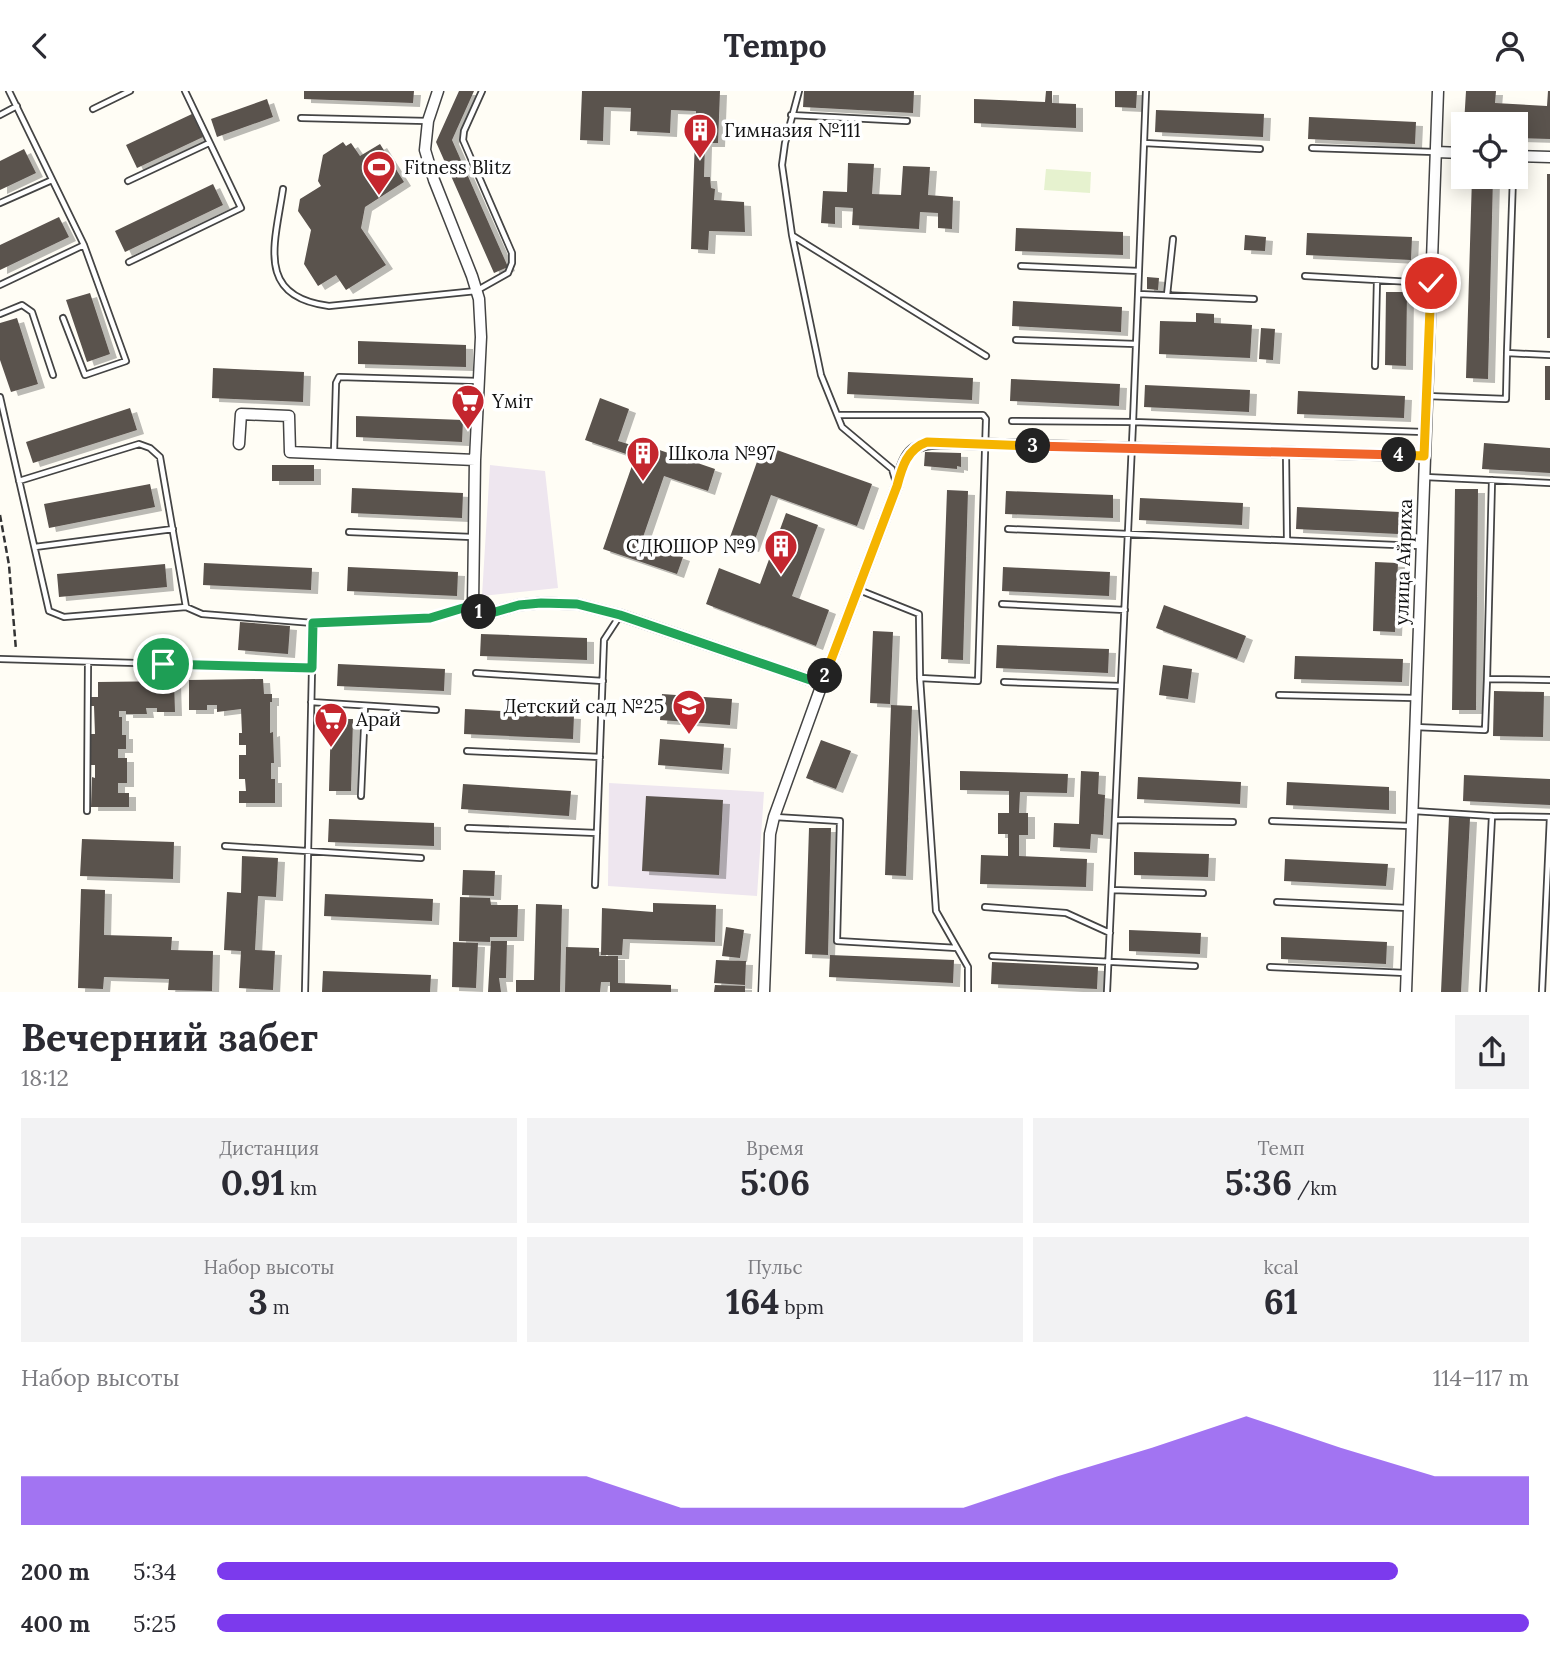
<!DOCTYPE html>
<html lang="ru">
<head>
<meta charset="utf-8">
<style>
	:root { --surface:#fff; --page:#f2f2f3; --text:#2b2b33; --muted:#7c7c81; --accent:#7c3aed }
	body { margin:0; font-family:Lora,serif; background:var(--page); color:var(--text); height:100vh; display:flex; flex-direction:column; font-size:26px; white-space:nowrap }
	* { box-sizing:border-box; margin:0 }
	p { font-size:23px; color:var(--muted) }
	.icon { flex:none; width:38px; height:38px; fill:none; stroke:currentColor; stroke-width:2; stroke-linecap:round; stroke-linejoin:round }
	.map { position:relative; height:901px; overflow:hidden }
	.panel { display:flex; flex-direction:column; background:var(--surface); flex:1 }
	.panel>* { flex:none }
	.buttons { position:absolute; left:1451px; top:21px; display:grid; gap:14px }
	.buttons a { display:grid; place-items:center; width:77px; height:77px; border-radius:0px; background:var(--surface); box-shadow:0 4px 18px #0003; font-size:35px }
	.pin { position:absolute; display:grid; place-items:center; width:60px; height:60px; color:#fff; margin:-30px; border:4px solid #fff; border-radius:50%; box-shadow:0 2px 7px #0007 }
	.km { position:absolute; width:35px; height:35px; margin:-18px; border-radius:50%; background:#222; color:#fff; font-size:19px; line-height:35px; text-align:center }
	.round { display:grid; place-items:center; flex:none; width:74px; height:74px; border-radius:0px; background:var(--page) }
	.summary { display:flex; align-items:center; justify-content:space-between; height:119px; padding:0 21px }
	h1 { font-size:38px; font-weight:700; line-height:52px }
	.stats { display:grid; grid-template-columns:repeat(3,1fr); gap:10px; height:119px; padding:7px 21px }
	.stats div { display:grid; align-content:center; border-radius:0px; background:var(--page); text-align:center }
	.stats b { font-size:35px; font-weight:700 }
	.stats small { font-size:19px; font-weight:400 }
	.stats p { font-size:19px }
	.chart { height:196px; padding:14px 21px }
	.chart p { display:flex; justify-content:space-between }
	.chart svg { width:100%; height:126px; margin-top:7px; fill:var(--accent); opacity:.7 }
	ul { padding:0 21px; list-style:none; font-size:23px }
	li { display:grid; grid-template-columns:112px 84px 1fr; align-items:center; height:52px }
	li i { height:18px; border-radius:9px; background:var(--accent) }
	header { display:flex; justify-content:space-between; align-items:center; height:91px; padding:0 21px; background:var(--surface); font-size:32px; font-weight:700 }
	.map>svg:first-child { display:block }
	.industrial { fill:#eee6ef }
	.pitch { fill:#e6f2cf }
	.building { fill:#5a524d; filter:url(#shadow) }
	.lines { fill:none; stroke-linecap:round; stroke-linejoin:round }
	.lane-casing { stroke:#444; stroke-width:8 }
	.street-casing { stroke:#444; stroke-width:13 }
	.path { stroke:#333; stroke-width:2.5; stroke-dasharray:7 3.5; stroke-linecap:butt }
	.lane { stroke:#fff; stroke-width:4.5 }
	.street { stroke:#fff; stroke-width:10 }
	.split-1-casing { stroke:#fff; stroke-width:14 }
	.split-2-casing { stroke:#fff; stroke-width:14 }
	.split-3-casing { stroke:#fff; stroke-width:14 }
	.split-4-casing { stroke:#fff; stroke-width:14 }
	.split-5-casing { stroke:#fff; stroke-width:14 }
	.split-1 { stroke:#22a559; stroke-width:9 }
	.split-2 { stroke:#22a559; stroke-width:9 }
	.split-3 { stroke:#f5b400; stroke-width:9 }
	.split-4 { stroke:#f0652b; stroke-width:9 }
	.split-5 { stroke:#f5b400; stroke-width:9 }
	.labels { text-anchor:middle; stroke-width:7; stroke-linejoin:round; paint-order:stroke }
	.poi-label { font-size:19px; fill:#111; stroke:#fff; text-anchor:start }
	.street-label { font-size:19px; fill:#111; stroke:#fff }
</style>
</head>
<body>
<header><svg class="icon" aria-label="back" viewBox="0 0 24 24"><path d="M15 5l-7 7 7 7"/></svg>Tempo<svg class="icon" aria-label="person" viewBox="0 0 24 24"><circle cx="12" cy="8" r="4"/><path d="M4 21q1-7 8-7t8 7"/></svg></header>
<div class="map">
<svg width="1550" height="901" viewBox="0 0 1550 901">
	<defs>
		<filter id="shadow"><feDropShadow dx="7" dy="4" stdDeviation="0" flood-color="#0004"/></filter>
	</defs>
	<rect width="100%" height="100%" fill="#fffdf5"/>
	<path class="industrial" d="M490,374L545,380L558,497L482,505Z
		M609,692L764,701L757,805L608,795Z"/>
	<path class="pitch" d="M1046,78L1091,81L1090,102L1044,99Z"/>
	<path class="building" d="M304,0H414L413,12L304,8Z
		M459,0H474L452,49L508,176L494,182L436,51Z
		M582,0H720L718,52H705L704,86H710L711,97L715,98L714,109L744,111L745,141L709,140L708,159L691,158L696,20L671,19L670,42L630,40L631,17L604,16L603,50L580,49Z
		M804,0H914L913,22L803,16Z
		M1046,0H1052V12L1076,13V37L974,32V8L1045,11Z
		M1115,0H1137L1136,17L1115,16Z
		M1466,0H1496L1495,12L1547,15L1548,0H1550V48L1516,47V33H1464Z
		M267,8L273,26L217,46L211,28Z
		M1156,19L1264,23L1263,46L1155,41Z
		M192,23L203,46L137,77L126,54Z
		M1309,26L1416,31L1415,53L1308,48Z
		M343,51L346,55L351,52L360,65L380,53L404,91L365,116L361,137L386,174L346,199L336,184L318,195L304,173L311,139L298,120L300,108L321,95L318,90L323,64Z
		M24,58L36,82L0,99V70Z
		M848,72L874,73L872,103L901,104L903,75L930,76L928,104L953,106L952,138L938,137V122L920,121L919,138L852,134L853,117L835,116V133L821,132L823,100L847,101Z
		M1547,83H1550V247H1547Z
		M1472,86H1493L1488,288L1466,287Z
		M213,93L223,114L125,161L115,140Z
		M59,126L69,146L0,179V154Z
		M1016,137L1123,141V164L1015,160Z
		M1307,142L1412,146L1411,169L1306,164Z
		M1245,144L1266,146L1265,160L1244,159Z
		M1147,186L1159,187L1158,199L1147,198Z
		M1386,201H1407L1406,275L1385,274Z
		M90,202L110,263L87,271L66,209Z
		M1013,210L1122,216L1121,241L1012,235Z
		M1196,222L1214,223V232L1252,234L1250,267L1159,263L1160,230L1196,231Z
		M17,227L38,293L11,301L0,269V232Z
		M1261,237L1275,238L1273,269L1259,268Z
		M358,250L466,254V276L358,273Z
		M1545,275H1550V309H1545Z
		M213,277L304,281L303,311L212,307Z
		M848,281L973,287L972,309L847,303Z
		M1011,288L1120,293L1119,315L1010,310Z
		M1145,294L1250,299L1249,321L1144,316Z
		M1298,300L1405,305L1404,327L1297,323Z
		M600,307L629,318L618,350L638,356L639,352L715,378L708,400L664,385L641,452L683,466L677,483L603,458L635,366L585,349Z
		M130,317L137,339L33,372L26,351Z
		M356,325L463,329L462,351L356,346Z
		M1484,352L1550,357V382L1482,378Z
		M763,354L872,393L857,435L771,404L752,457L729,449Z
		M925,361L961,362V376L957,375V378L924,375Z
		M272,374H314V390H272Z
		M150,393L155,416L49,437L44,413Z
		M352,397L463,402L462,427L351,422Z
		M1455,398H1478L1476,619H1452Z
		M947,399L968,400L963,569L941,568Z
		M1006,400L1113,404V427L1005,423Z
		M1140,407L1243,412L1242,434L1139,429Z
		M1297,416L1400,421L1398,443L1296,438Z
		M786,422L818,434L792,505L829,519L816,555L706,513L719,477L760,493Z
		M1375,471L1398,472L1395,541L1373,540Z
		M204,472L312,477L311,499L203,494Z
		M165,473L167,496L59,506L57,483Z
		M348,476L458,481L457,505L347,500Z
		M1003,476L1110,481L1109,505L1002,500Z
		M1164,514L1246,545L1237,568L1156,537Z
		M240,531L290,535L288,563L238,559Z
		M873,540L893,541L890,613L870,612Z
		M481,543L587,547V569L480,565Z
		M997,554L1109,558L1108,582L996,577Z
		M1295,565L1403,568L1402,591L1294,588Z
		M338,573L445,578L444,600L337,595Z
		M1163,574L1192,578L1188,608L1159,604Z
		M263,588L264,603H272V611H270V642L273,641L274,672H271V688H275V712H239V700H246L245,688H239V664H246V654H239V642H242L241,618L217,621V614H207V619H189V589Z
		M174,590L175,621H157V617H146L147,623H126V620H119V626H122V644H126V658H118V667H127V692H118V702H129V716H91L92,686L95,687V674H91L90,643H95L94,615H90V606H98V591Z
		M1494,600L1544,601L1543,646L1493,645Z
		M662,603L732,608L730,634L660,629Z
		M891,614L912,615L906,785L885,784Z
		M465,618L574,624L573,648L464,643Z
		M331,628H353L351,700H329Z
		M660,648L724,653L722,679L658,674Z
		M821,649L851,660L836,698L806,687Z
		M960,680L1068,683L1067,702L1020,701L1019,722H1028V744H1019V765L1087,768L1086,796L980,793L981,764L1008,765V743H998V722H1009V700L960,699Z
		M1081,680L1099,681L1098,703L1105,704L1103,744L1091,743L1090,758L1053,756L1054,732L1079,733Z
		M1464,684L1550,688V714L1463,710Z
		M1138,686L1241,691L1240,713L1137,708Z
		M1287,691L1389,696V719L1286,714Z
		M463,693L571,700L569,725L461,718Z
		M646,705L723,709L719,784L642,780Z
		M1449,726L1470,727L1461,901H1441Z
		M329,728L434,732V755L328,751Z
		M809,737H831L828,864L805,863Z
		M82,748L174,751L173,788L80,785Z
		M1134,761L1209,763L1208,786L1134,784Z
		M242,765L278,767L276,806L258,805L255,859L275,860L273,899L239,897L241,860L224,859L227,801L241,802Z
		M1285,768L1388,773L1386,795L1284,790Z
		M463,779L495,780L494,805L462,804Z
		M81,798L105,799L104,844L172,846L171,859L213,860L212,900L168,899L169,888L104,886L103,898L78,897Z
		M325,803L433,808L432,830L324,825Z
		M460,806L490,807L491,814H518L517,846H490V851L459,850Z
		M653,812L716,814L715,851L623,848L622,864H601L602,817L653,821Z
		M536,813L562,814L560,901H516V889H534Z
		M726,836L744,839L740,867L722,865Z
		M1129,839L1201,842L1200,863L1129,860Z
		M1281,846L1387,851L1386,873L1281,868Z
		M491,850H507L506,887H499L501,901H488Z
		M453,851L478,852L476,897L452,896Z
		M566,856L599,857V865H618V892L671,894V901H610V891H601L600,901H565Z
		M830,864L954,869L953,892L829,886Z
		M716,869L746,870L745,894L714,892Z
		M992,871L1098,876L1097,898L991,893Z
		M323,880L431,884L430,901H322Z
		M715,894L745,895V901H714Z"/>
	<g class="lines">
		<defs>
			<path id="lane" d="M9,0L84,154L126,270L85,284L63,227
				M799,0L785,52L782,74L792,144L821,284L842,336L892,378L895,388
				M93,18L130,0
				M0,24L17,15
				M791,24L907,30
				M301,27L427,30
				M1144,52L1260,58
				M1312,57L1435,61
				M128,90L209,52
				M283,98C275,152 255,206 329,215L476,200L508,182L512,172V162L463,49L464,40L482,0
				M0,112L52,89
				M793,145L986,265
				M129,171L241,117L185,0
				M1021,175L1139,180
				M1305,185L1430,192
				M0,194L84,154
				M1138,203L1254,208
				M1167,204L1173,148
				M0,223L22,214L32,221L53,284
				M1016,249L1136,253
				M1507,262L1513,86
				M1375,275L1377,189
				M1427,305L1506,308L1507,262L1550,264
				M0,306L49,520L64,526L186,516
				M838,324H983L986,328L978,590L920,587
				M1012,330L1133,331L1424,341
				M334,361L336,292L339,286L478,290
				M1286,362L1287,448
				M1425,386L1550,392
				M19,390L139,353L150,357L160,366L186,516L202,523L313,532L430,527L473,514
				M1008,438L1420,455
				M349,441L472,446
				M35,456L173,438
				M859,499L919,523L920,587L936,820L968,876V901
				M1002,513L1125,519
				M0,568L312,577
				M476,582L603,590
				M1487,588L1492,389
				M1004,591L1121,595
				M1279,604L1415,607
				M311,611L436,619
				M1415,636L1485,639L1487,588L1550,589
				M467,660L600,666
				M361,705L365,615
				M87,720L88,571
				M1414,720L1492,725L1483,901
				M1492,725L1550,726L1542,901
				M775,726L840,730L837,850L957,857
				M1115,729L1233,731
				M1272,730L1410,735
				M468,737L597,742
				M225,755L421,767
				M595,794L604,549L619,526
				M1112,799L1203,802
				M1277,811L1408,817
				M985,816L1066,822L1110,842
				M992,865L1195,875
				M1270,876L1406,882
				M305,901L313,532
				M1107,901L1133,331L1146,0"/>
			<path id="street" d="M438,0L428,30L425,59L434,89L472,185L479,208L481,246L475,369L473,514L478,521L488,523L519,514L541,512L577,513L620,524L822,593
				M1436,61L1463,62
				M1516,65L1550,66
				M239,353L241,323L289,325L290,361L475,369
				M764,901L770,743L774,726L822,593L897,395C905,363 909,351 944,352L1424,365
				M1406,901L1438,0"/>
		</defs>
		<use href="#lane" class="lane-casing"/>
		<use href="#street" class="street-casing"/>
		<path class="path" d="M0,424L9,474L16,559"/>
		<use href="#lane" class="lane"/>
		<use href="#street" class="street"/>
	</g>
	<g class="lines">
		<defs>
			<path id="split-1" d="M163,573L312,577L313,532L430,527L473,514L479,521"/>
			<path id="split-2" d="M479,521L488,523L519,514L541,512L577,513L620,524L822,593L825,585"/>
			<path id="split-3" d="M825,585L897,395C902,376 907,358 927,351L1033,355"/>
			<path id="split-4" d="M1033,355L1399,364"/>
			<path id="split-5" d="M1399,364L1424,365L1431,192"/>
		</defs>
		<use href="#split-1" class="split-1-casing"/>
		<use href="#split-2" class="split-2-casing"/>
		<use href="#split-3" class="split-3-casing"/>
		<use href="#split-4" class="split-4-casing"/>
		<use href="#split-5" class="split-5-casing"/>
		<use href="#split-1" class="split-1"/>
		<use href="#split-2" class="split-2"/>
		<use href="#split-3" class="split-3"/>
		<use href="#split-4" class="split-4"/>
		<use href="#split-5" class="split-5"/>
	</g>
	<defs>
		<symbol id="building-pin" viewBox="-11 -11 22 30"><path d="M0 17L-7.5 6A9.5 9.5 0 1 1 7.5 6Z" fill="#c4262e" stroke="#fff"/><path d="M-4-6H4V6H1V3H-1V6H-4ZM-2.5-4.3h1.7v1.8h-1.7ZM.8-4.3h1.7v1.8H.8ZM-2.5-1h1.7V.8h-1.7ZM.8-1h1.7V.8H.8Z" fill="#fff"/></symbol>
		<symbol id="stadium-pin" viewBox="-11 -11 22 30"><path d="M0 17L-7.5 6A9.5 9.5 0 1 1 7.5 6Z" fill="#c4262e" stroke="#fff"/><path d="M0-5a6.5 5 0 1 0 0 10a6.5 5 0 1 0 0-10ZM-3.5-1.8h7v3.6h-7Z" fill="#fff"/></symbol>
		<symbol id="supermarket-pin" viewBox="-11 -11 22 30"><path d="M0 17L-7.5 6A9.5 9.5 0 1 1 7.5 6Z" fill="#c4262e" stroke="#fff"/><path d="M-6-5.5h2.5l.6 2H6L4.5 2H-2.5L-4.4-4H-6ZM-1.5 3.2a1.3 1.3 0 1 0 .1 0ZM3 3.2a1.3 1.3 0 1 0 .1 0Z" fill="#fff"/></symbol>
		<symbol id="school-pin" viewBox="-11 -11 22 30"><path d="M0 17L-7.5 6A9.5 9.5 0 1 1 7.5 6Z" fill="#c4262e" stroke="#fff"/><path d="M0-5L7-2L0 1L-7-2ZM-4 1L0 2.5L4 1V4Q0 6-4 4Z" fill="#fff"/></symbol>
	</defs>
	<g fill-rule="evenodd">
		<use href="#building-pin" x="681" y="20" width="38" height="52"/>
		<use href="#stadium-pin" x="360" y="57" width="38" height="52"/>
		<use href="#supermarket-pin" x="449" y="291" width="38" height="52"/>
		<use href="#building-pin" x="624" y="343" width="38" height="52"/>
		<use href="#building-pin" x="762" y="436" width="38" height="52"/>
		<use href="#school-pin" x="670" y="596" width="38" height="52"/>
		<use href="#supermarket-pin" x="312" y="609" width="38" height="52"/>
	</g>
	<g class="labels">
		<g class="poi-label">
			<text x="724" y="46">Гимназия №111</text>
			<text x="404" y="83">Fitness Blitz</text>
			<text x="492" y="317">Үміт</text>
			<text x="668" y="369">Школа №97</text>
			<text x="756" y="462" text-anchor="end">СДЮШОР №9</text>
			<text x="664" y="622" text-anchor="end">Детский сад №25</text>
			<text x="356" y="635">Арай</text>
		</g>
		<g class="street-label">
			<text transform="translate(1403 471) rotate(-88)" y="7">улица Айриха</text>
		</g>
	</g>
</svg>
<div class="buttons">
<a><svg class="icon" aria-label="locate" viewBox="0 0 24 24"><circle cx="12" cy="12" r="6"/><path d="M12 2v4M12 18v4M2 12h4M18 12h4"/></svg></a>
</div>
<div class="pin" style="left:163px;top:573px;background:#1e9e55"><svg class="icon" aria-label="arrive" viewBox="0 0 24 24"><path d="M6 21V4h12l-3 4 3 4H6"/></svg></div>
<div class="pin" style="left:1431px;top:192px;background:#d93025"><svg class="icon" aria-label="check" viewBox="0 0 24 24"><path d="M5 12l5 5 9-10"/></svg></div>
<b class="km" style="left:479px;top:521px">1</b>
<b class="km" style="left:825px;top:585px">2</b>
<b class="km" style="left:1033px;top:355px">3</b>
<b class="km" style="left:1399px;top:364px">4</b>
</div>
<section class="panel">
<div class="summary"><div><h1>Вечерний забег</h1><p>18:12</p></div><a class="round"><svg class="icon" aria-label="share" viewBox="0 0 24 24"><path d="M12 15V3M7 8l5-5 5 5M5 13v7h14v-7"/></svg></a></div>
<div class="stats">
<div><p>Дистанция</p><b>0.91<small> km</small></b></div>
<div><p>Время</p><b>5:06</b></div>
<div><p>Темп</p><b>5:36<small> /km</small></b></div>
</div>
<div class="stats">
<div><p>Набор высоты</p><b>3<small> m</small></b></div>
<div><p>Пульс</p><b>164<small> bpm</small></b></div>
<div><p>kcal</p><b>61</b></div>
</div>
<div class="chart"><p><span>Набор высоты</span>114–117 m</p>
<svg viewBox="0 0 160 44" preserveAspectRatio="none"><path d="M0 44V27L10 27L20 27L30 27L40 27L50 27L60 27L70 38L80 38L90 38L100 38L110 27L120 17L130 6L140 17L150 27L160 27V44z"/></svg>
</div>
<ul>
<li><b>200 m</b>5:34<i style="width:90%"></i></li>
<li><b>400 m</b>5:25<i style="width:100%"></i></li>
</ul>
</section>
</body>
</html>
